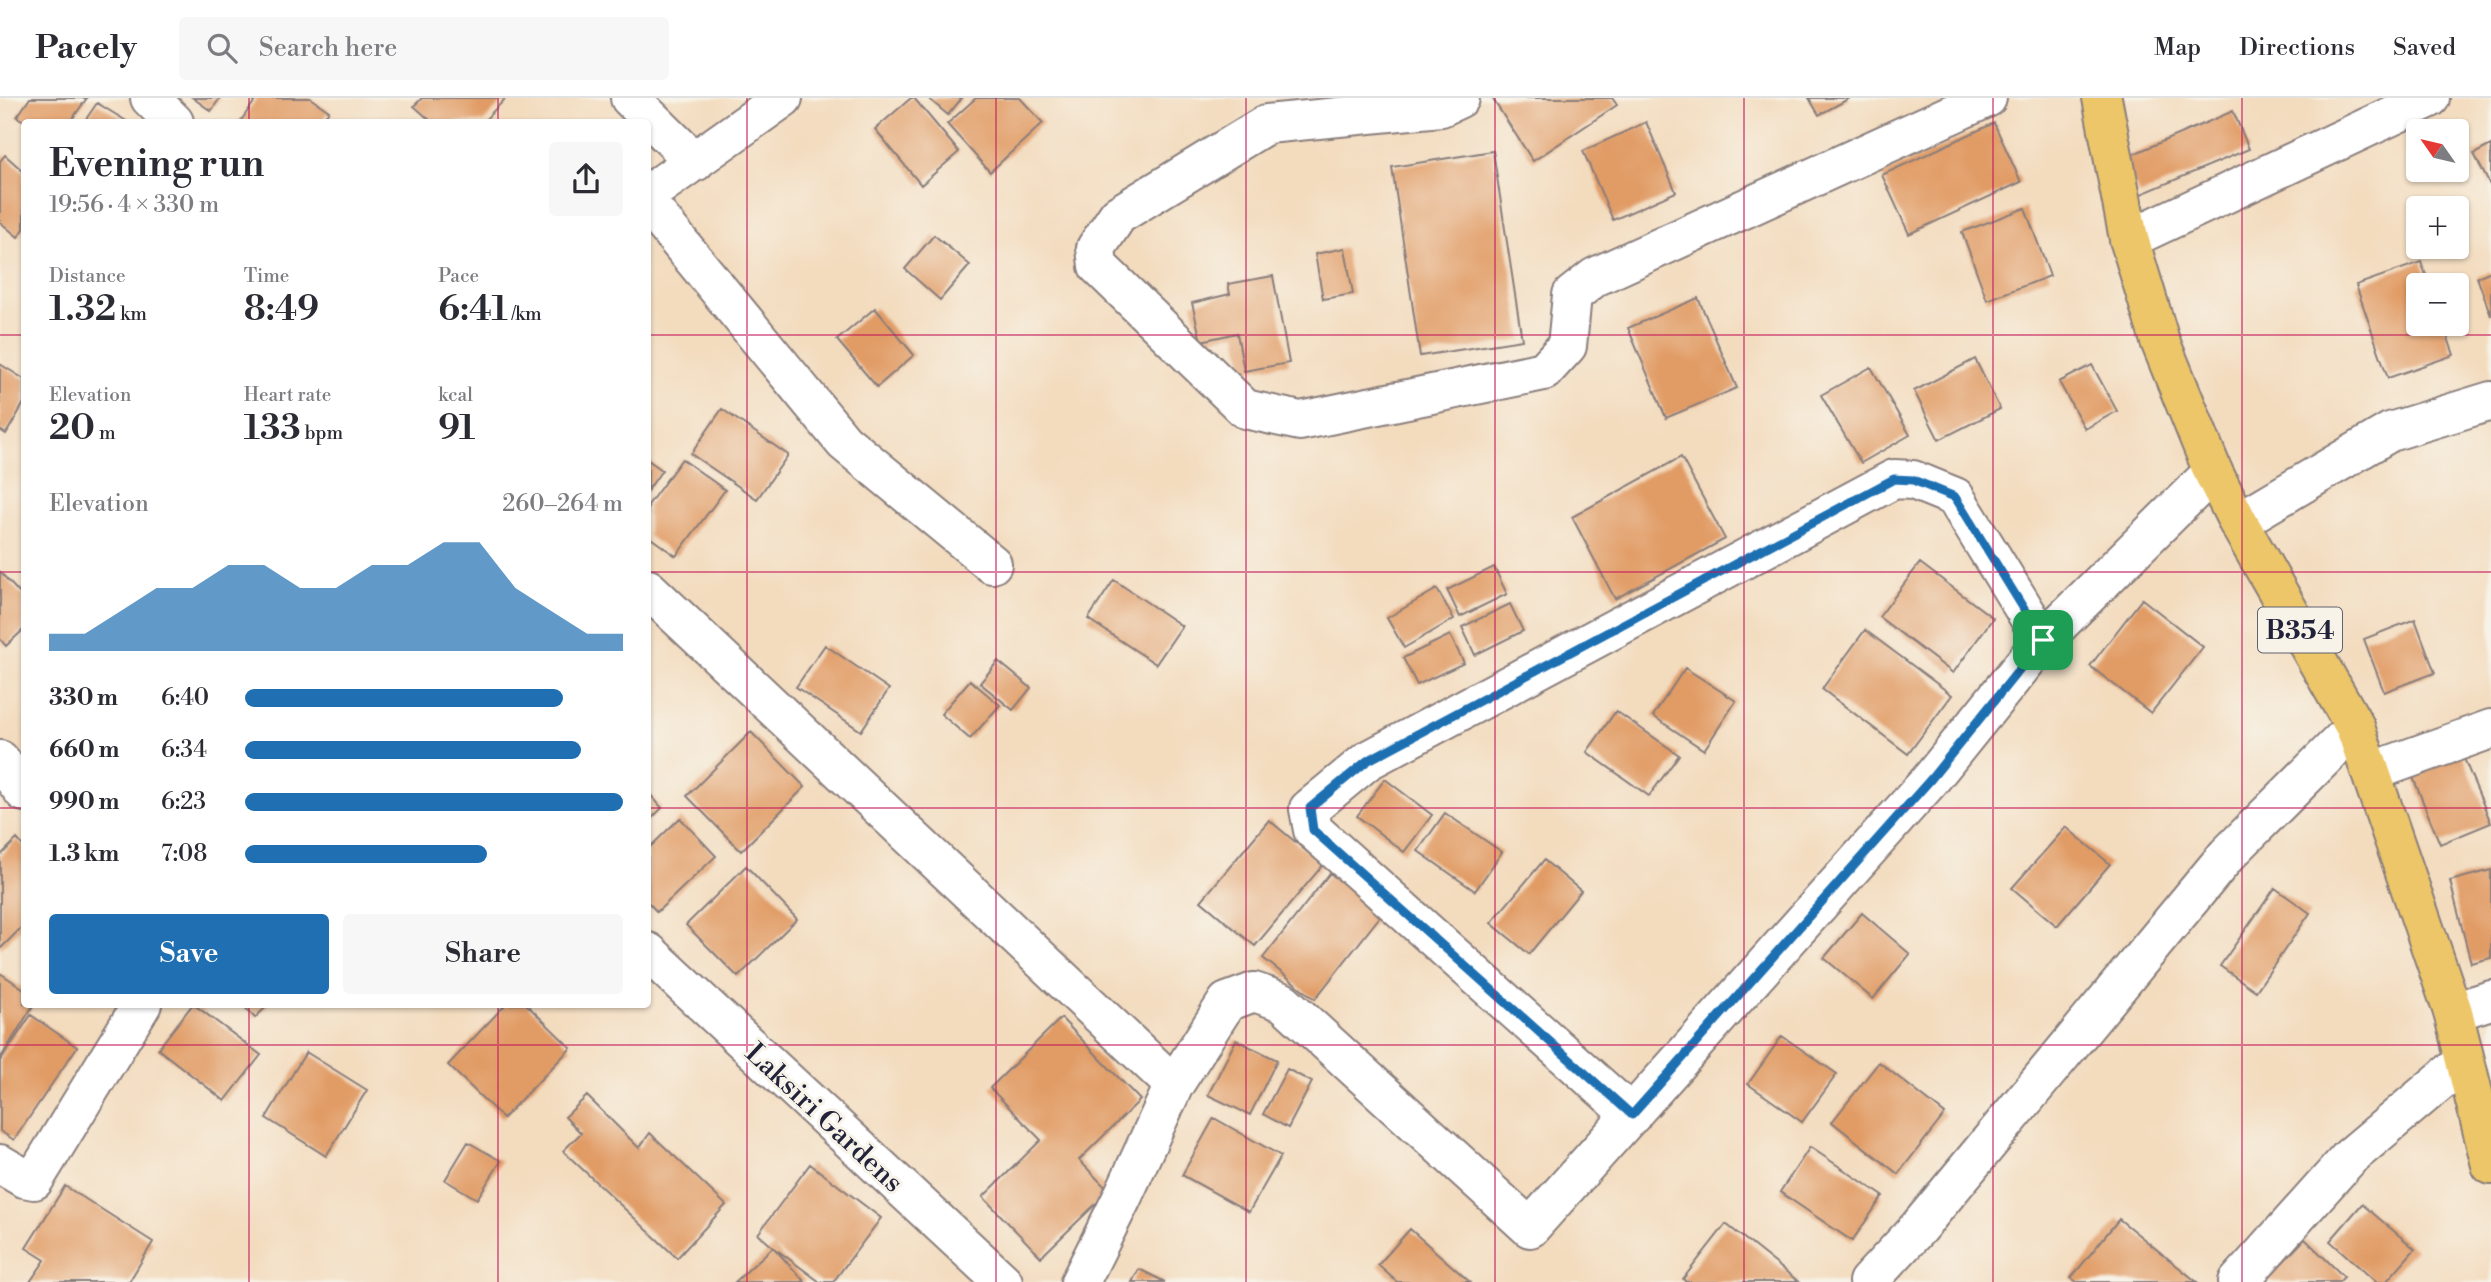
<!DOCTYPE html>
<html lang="en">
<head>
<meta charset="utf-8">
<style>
	:root { --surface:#fff; --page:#f7f7f7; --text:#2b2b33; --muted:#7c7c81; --line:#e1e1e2; --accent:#1f6fb2 }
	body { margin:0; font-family:"Libre Bodoni",serif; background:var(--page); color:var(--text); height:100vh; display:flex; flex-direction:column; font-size:26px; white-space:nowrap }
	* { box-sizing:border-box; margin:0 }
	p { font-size:23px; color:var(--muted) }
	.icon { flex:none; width:38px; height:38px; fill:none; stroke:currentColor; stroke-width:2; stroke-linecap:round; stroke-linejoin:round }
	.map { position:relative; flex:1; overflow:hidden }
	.details { position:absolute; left:21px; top:21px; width:630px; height:889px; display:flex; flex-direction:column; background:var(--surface); border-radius:7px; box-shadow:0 2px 5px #0004 }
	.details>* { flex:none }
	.needle { width:46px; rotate:304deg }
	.controls { position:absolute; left:2406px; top:21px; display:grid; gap:14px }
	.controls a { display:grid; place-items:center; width:63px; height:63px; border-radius:7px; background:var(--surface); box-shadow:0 2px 5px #0004; font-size:35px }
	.pin { position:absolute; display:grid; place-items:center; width:60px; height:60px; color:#fff; margin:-30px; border-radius:14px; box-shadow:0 4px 10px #0006 }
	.round { display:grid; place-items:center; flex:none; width:74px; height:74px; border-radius:7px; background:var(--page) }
	.headline { display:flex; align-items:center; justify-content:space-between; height:119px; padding:0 28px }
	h1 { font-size:38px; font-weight:600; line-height:52px }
	.stats { display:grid; grid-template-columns:repeat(3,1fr); gap:10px; height:119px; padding:7px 28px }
	.stats div { display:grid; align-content:center }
	.stats b { font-size:35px; font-weight:600 }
	.stats small { font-size:19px; font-weight:400 }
	.stats p { font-size:19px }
	.chart { height:196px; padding:14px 28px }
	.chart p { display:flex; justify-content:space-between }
	.chart svg { width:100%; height:126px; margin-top:7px; fill:var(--accent); opacity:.7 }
	.action { display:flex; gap:14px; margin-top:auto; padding:14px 28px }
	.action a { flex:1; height:80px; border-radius:7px; background:var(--accent); color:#fff; font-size:28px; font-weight:600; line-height:80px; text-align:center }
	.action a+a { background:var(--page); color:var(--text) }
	ul { padding:0 28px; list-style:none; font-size:23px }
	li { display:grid; grid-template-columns:112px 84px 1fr; align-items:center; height:52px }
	li i { height:18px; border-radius:9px; background:var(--accent) }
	header { display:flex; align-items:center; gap:42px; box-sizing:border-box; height:98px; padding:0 35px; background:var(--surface); border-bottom:2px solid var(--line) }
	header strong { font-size:33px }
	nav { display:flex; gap:38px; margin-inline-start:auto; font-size:24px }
	.search { width:490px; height:63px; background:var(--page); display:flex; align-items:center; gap:18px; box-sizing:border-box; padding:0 24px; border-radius:7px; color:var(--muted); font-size:26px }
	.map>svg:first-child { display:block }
	.building { fill:#e19b65 }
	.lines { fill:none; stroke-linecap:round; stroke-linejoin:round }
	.minor-casing { stroke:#8a7e7c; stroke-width:42 }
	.major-casing { stroke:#8a7e7c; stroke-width:42 }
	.minor { stroke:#fff; stroke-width:38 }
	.major { stroke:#ecc669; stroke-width:38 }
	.route-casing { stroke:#fff; stroke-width:14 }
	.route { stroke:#1f6fb2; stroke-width:9 }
	.grid { fill:none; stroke:#c2185b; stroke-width:2; stroke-opacity:0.55 }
	.labels { text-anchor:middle; stroke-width:6; stroke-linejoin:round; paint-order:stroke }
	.shield { fill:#f7f3e8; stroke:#62616f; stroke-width:2 }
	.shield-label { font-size:26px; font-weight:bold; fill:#22223b }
	.street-label { font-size:28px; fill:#22223b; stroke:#f7f3e8 }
</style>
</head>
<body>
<header>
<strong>Pacely</strong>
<div class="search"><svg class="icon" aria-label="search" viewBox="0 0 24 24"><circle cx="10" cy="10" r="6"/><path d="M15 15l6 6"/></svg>Search here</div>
<nav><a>Map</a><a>Directions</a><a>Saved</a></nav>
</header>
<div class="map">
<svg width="2491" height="1184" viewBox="0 0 2491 1184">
	<rect width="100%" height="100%" fill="#f7f3e8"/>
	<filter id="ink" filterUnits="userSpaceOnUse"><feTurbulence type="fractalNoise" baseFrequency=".0143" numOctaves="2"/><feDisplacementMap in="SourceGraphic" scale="14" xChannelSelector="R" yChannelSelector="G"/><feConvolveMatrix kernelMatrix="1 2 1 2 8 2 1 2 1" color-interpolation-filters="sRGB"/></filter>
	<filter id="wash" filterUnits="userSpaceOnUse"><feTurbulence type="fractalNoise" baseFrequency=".00686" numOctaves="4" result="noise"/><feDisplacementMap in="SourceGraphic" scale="28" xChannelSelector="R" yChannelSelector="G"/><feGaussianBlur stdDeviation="1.57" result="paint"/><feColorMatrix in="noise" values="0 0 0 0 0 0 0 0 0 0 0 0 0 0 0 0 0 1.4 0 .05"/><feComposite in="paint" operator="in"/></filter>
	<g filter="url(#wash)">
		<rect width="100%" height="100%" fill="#f3dbbe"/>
		<g id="blocks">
			<path class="building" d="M30,0H87L70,24H26L17,19Z
				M193,0H220L211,13Z
				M257,0H310L329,13L320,24H240Z
				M422,0H506L483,24H432L414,8Z
				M911,0H914L959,54L921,87L875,31Z
				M928,0H962L948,17Z
				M976,0H1020L1043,25L990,74L947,26Z
				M1492,0H1612L1617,7L1533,63Z
				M1809,0H1850L1819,17Z
				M97,5L128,24H84Z
				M2233,13L2249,51L2139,97L2124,60Z
				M1646,24L1676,94L1613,122L1583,53Z
				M1994,25L2021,84L1909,136L1882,77Z
				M2491,47V89L2474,56Z
				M1493,53L1522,242L1420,258L1392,69Z
				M5,57L24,74V131L18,139L0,124V63Z
				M2025,110L2050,178L1987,202L1962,134Z
				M934,137L970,167L940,202L905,171Z
				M1345,150L1353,196L1323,201L1315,156Z
				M2421,164L2430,187H2418V226H2443L2454,257L2388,280L2356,187Z
				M2491,173V218L2477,179Z
				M1273,178L1289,265L1244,273L1237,235L1201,243L1192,205L1230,196L1228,186Z
				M1698,200L1737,290L1666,320L1628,230Z
				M875,210L914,257L877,289L837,242Z
				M1975,261L2000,311L1939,342L1914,293Z
				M0,266L24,281V305L6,336L0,332Z
				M2092,267L2117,313L2085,331L2059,284Z
				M1871,269L1910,337L1861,365L1821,297Z
				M722,311L788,357L757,401L691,356Z
				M1681,359L1725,441L1615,501L1572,419Z
				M682,361L725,392L676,458L648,438V407Z
				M648,362L662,372L648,392Z
				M1920,465L1993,520L1953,575L1879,519Z
				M1494,469L1507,496L1460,519L1447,492Z
				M0,474L24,500V531L6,548L0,541Z
				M1114,482L1182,528L1156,566L1088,521Z
				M1437,491L1454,521L1404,550L1387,520Z
				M2142,501L2203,549L2151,615L2090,568Z
				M1510,506L1523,533L1475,557L1462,529Z
				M2415,521L2435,575L2384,594L2364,541Z
				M1865,532L1952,597L1908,656L1822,591Z
				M1450,537L1464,565L1417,587L1403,560Z
				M825,547L889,591L861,633L796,589Z
				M998,563L1031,590L1013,612L980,585Z
				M1685,570L1736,603L1704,652L1653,618Z
				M970,582L1000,607L970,641L941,616Z
				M1616,613L1679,657L1649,698L1587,654Z
				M751,634L805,689L741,753L687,698Z
				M2460,651L2491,725L2440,746L2410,672Z
				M1385,681L1432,717L1404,754L1357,718Z
				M648,694L662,710L648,724Z
				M1445,715L1502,754L1475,793L1418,753Z
				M680,720L716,758L657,814L648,804V751Z
				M1269,722L1323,767L1255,848L1201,803Z
				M2066,729L2110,766L2057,828L2012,790Z
				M17,741L24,749V827L0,851V758Z
				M1544,762L1581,793L1529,856L1491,825Z
				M746,768L797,821L738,879L686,827Z
				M2491,772V860L2471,865L2450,783Z
				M1330,775L1382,816L1315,901L1263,860Z
				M2275,790L2310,815L2256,893L2220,868Z
				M1862,815L1910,856L1873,901L1824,860Z
				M0,875L24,891V906H34L0,961Z
				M193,906L261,957L225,1003L158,951Z
				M242,906H269L255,920Z
				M506,906H526L571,950L503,1020L448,967Z
				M31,917L77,949L14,1042L0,1033V963Z
				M1061,920L1140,1002L1079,1062L1109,1093L1041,1159L983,1099L1041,1042L990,990Z
				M1782,938L1837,976L1802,1024L1748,986Z
				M1236,942L1277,962L1250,1017L1208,997Z
				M306,954L367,992L326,1058L266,1020Z
				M1879,964L1945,1016L1898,1076L1832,1024Z
				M1287,971L1312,984L1288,1030L1263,1016Z
				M587,998L639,1050L650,1035L726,1107L677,1160L563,1053L581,1035L565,1019Z
				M1214,1020L1281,1058L1249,1114L1182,1077Z
				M468,1044L501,1063L477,1101L445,1082Z
				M1810,1049L1883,1098L1852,1143L1780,1094Z
				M810,1066L881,1120L833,1184H820L773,1149L805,1184H735L773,1149L758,1136Z
				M65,1088L153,1144L129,1184H30L45,1162L26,1150Z
				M2362,1106L2415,1151L2386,1184H2376L2330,1143Z
				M2119,1121L2197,1184H2077L2071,1180Z
				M1726,1126L1799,1184H1686L1683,1181Z
				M1410,1131L1470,1184H1397L1378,1167Z
				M2305,1141L2344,1179L2339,1184H2264Z
				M1139,1171L1165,1184H1132Z"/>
		</g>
	</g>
	<g filter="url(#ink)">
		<use href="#blocks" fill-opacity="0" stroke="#8a7e7c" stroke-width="2"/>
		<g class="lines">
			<defs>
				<path id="minor" d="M150,0L174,24
					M630,0L695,64
					M1460,0L1441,9L1267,26L1118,117L1096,150L1098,168L1245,311L1300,323L1544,273L1567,248L1572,197L1595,179L1987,0
					M648,96L783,0
					M648,106L844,344L992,466
					M2129,141L2430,0
					M2238,424L2390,334L2491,303
					M648,491L1174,987
					M0,662L24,694
					M2371,674L2491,631
					M648,854L1003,1184
					M2453,914L2491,902
					M1632,1017L1313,732L1309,711L1367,663L1894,381L1913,382L1955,399L2043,542
					M0,1066L24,1080L34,1082L142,906
					M1080,1184L1122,1100L1174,987L1227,904L1254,894L1283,904L1530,1130L1931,681L2043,542L2213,374
					M1868,1184L1919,1129L2227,757L2355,629
					M2238,1184L2350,1059L2464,963"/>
				<path id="major" d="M2102,0L2129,141L2160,243L2213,374L2238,424L2355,629L2453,914L2491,1067"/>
			</defs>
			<use href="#minor" class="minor-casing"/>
			<use href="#major" class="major-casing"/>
			<use href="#minor" class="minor"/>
			<use href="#major" class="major"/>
		</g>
	</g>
	<g class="lines" filter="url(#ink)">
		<defs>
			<path id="route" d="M1894,381L1913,382L1955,399L2043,542L1931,681L1632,1017L1313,732L1310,710L1367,663Z"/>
		</defs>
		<use href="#route" class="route-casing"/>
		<use href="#route" class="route"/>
	</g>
	<path class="grid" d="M249,0V24M498,0V24M747,0V1184M996,0V1184M1246,0V1184M1495,0V1184M1744,0V1184M1993,0V1184M2242,0V1184M0,237H24M648,237H2491M0,474H24M648,474H2491M0,710H24M648,710H2491M249,906V1184M498,906V1184M0,947H2491"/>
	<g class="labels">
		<rect class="shield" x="2258" y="509.5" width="84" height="45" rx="5"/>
		<g class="shield-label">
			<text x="2300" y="541">B354</text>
		</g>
		<g class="street-label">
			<text transform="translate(825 1019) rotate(43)" y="10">Laksiri Gardens</text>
		</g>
	</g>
</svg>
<div class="controls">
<a><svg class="needle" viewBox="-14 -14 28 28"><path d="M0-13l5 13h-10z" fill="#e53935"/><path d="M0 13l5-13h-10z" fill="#7c7c81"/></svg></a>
<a>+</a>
<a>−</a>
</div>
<div class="pin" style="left:2043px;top:542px;background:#1e9e55"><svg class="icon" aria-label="arrive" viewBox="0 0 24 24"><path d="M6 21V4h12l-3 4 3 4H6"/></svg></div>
<section class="details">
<div class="headline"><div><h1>Evening run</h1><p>19:56 · 4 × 330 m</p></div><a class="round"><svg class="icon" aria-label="share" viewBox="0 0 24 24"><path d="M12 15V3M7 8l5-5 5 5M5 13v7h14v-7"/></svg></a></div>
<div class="stats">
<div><p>Distance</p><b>1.32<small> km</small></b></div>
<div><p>Time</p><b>8:49</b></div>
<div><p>Pace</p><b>6:41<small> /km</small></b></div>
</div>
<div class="stats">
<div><p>Elevation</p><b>20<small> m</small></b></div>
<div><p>Heart rate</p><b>133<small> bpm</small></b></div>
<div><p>kcal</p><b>91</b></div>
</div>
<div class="chart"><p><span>Elevation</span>260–264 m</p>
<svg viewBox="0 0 160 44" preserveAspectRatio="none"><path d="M0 44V38L10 38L20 30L30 22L40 22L50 14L60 14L70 22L80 22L90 14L100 14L110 6L120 6L130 22L140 30L150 38L160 38V44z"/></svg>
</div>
<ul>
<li><b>330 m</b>6:40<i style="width:84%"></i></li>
<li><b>660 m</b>6:34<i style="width:89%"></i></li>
<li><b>990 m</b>6:23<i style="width:100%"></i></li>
<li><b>1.3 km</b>7:08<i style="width:64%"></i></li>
</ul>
<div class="action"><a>Save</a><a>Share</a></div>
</section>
</div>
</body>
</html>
